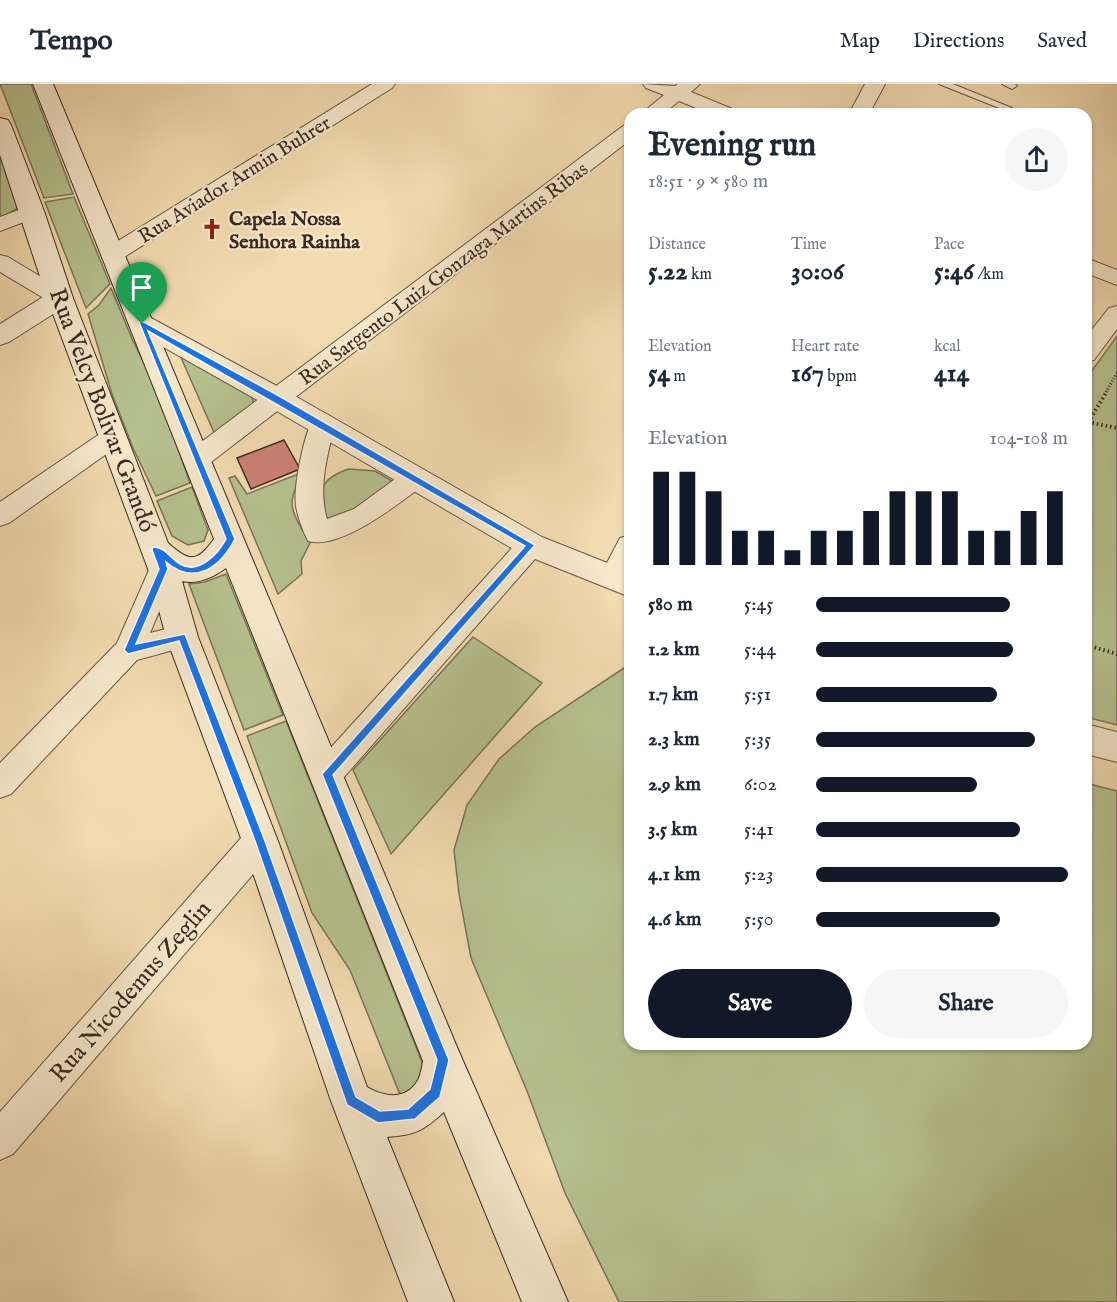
<!DOCTYPE html>
<html lang="en">
<head>
<meta charset="utf-8">
<style>
	:root { --surface:#fff; --page:#f6f6f7; --text:#1f2937; --muted:#747a83; --line:#e0e1e3; --accent:#111827 }
	body { margin:0; font-family:"IM FELL English",serif; background:var(--page); color:var(--text); height:100vh; display:flex; flex-direction:column; font-size:22px; white-space:nowrap }
	* { box-sizing:border-box; margin:0 }
	p { font-size:20px; color:var(--muted) }
	.icon { flex:none; width:33px; height:33px; fill:none; stroke:currentColor; stroke-width:2; stroke-linecap:round; stroke-linejoin:round }
	.map { position:relative; flex:1; overflow:hidden }
	.side { position:absolute; left:624px; top:24px; width:468px; height:942px; display:flex; flex-direction:column; background:var(--surface); border-radius:18px; box-shadow:0 2px 4px #0004 }
	.side>* { flex:none }
	.pin { position:absolute; display:grid; place-items:center; width:51px; height:51px; color:#fff; margin:-62px -26px; border-radius:50% 50% 50% 0; rotate:-45deg; box-shadow:0 0 6px #0007 }
	.pin .icon { rotate:45deg }
	.round { display:grid; place-items:center; flex:none; width:63px; height:63px; border-radius:32px; background:var(--page) }
	.summary { display:flex; align-items:center; justify-content:space-between; height:102px; padding:0 24px }
	h1 { font-size:33px; font-weight:700; line-height:45px }
	.metrics { display:grid; grid-template-columns:repeat(3,1fr); gap:9px; height:102px; padding:6px 24px }
	.metrics div { display:grid; align-content:center }
	.metrics b { font-size:26px; font-weight:700 }
	.metrics small { font-size:16px; font-weight:400 }
	.metrics p { font-size:16px }
	.chart { height:168px; padding:12px 24px }
	.chart p { display:flex; justify-content:space-between }
	.chart svg { width:100%; height:108px; margin-top:6px; stroke:var(--accent); stroke-width:6 }
	.cta { display:flex; gap:12px; margin-top:auto; padding:12px 24px }
	.cta a { flex:1; height:69px; border-radius:36px; background:var(--accent); color:#fff; font-size:24px; font-weight:700; line-height:69px; text-align:center }
	.cta a+a { background:var(--page); color:var(--text) }
	ul { padding:0 24px; list-style:none; font-size:20px }
	li { display:grid; grid-template-columns:96px 72px 1fr; align-items:center; height:45px }
	li i { height:15px; border-radius:8px; background:var(--accent) }
	header { display:flex; align-items:center; gap:36px; box-sizing:border-box; height:84px; padding:0 30px; background:var(--surface); border-bottom:2px solid var(--line) }
	header strong { font-size:28px }
	nav { display:flex; gap:33px; margin-inline-start:auto; font-size:21px }
	.map>svg:first-child { display:block }
	.green { fill:#b6c18f; stroke:#787558; stroke-width:1.5 }
	.building { fill:#cc8076; stroke:#3a2920; stroke-width:1.5 }
	.lines { fill:none; stroke-linecap:round; stroke-linejoin:round }
	.service-casing { stroke:#685644; stroke-width:2 }
	.minor-casing { stroke:#685644; stroke-width:2 }
	.tertiary-casing { stroke:#685644; stroke-width:2 }
	.secondary-casing { stroke:#3a2920; stroke-width:2 }
	.path-far1 { stroke:#3a2920; stroke-width:3; stroke-dasharray:1 2; stroke-linecap:butt }
	.path { stroke:#3a2920; stroke-width:4; stroke-dasharray:1.5 3; stroke-linecap:butt }
	.service { fill:#f7e8cc; fill-rule:evenodd }
	.minor { fill:#f7e8cc; fill-rule:evenodd }
	.tertiary { fill:#f7e8cc; fill-rule:evenodd }
	.secondary { fill:#f7e8cc; fill-rule:evenodd }
	.route { fill:#1a73e8; stroke:#fff; stroke-width:1.5; fill-rule:evenodd }
	.labels { text-anchor:middle; stroke-width:4.5; stroke-linejoin:round; paint-order:stroke }
	.far-street-label { font-size:20px; fill:#3a2920; stroke:#f7e8cc }
	.far-poi-label { font-size:20px; font-weight:bold; fill:#3a2920; stroke:#f7e8cc; text-anchor:start }
	.street-label { font-size:24px; fill:#3a2920; stroke:#f7e8cc }
</style>
</head>
<body>
<header>
<strong>Tempo</strong>
<nav><a>Map</a><a>Directions</a><a>Saved</a></nav>
</header>
<div class="map">
<svg width="1117" height="1218" viewBox="0 0 1117 1218">
	<rect width="100%" height="100%" fill="#f3dbb1"/>
	<filter id="stains"><feTurbulence type="fractalNoise" baseFrequency=".00333" numOctaves="4"/><feColorMatrix values="0 0 0 0 .2 0 0 0 0 .09 0 0 0 0 .02 0 0 0 .5 -.17"/></filter>
	<radialGradient id="worn" r=".72"><stop offset=".6" stop-color="#630" stop-opacity="0"/><stop offset="1" stop-color="#630" stop-opacity=".3"/></radialGradient>
	<path class="green" d="M0,0H31L73,110L44,114Z
		M0,65L20,123L0,134Z
		M74,113L110,200L86,224L45,118Z
		M111,204L133,257L156,303L190,399L156,412L133,364L112,310L88,230L99,221Z
		M1117,252V641L1086,633V295Z
		M179,269L251,310L254,320L216,353Z
		M349,385L375,387L401,402L333,438L326,434C319,405 319,395 349,385Z
		M301,389C300,398 295,403 293,412C288,427 303,446 310,459L301,477L302,490L278,510L229,394L235,392L247,410Z
		M192,403L208,446L204,457L188,461L172,452L157,417Z
		M226,490L283,631L244,646L189,500L205,498Z
		M473,553L542,599L391,770L353,686Z
		M630,580V960H1086V699L1117,707V1218H619L565,1109L527,1007L471,874L459,810L454,766L467,721L499,675L535,643Z
		M286,637L428,993L407,1018L399,1008L350,886L312,829L247,652Z"/>
	<path class="building" d="M284,356L300,385L251,405L237,374Z"/>
	<g class="lines">
		<defs>
			<path id="service" d="M939,0H953L1012,24L1004,26Z
				M1002,0H1015L1017,2L1012,5Z"/>
			<path id="minor" d="M372,0H395L392,4L121,175L113,177L105,175L102,170L105,165Z
				M643,0L675,2L678,0H700L691,8L735,26L738,30H711L679,17L663,30H641L664,11L646,4Z
				M865,0H885L869,30H849Z
				M630,40V56L206,382L197,384L188,382L184,375L188,368L623,42Z
				M32,121L40,122L43,127L40,132L0,147V133Z
				M0,171L8,173L68,209L71,214L68,219L60,221L52,219L0,188Z
				M1086,174L1117,186V201L1086,189Z
				M1117,222V245L1094,276L1086,278V253L1109,224Z
				M322,332L331,335L335,341C327,371 318,405 327,435L354,425L406,387L415,384L424,387L428,394L424,401C399,419 340,467 308,457C303,447 298,434 296,422C293,403 304,351 313,335Z
				M113,344L122,347L126,353L122,359L9,439L0,442V418L104,347Z
				M531,451L541,454L545,461L541,468L338,700L327,704L316,700L311,690L316,680L521,454Z
				M630,451C630,470 632,484 623,502L613,505L603,502L599,494L620,454Z
				M163,474L173,477L177,485L150,549L182,541L192,545L196,553L192,561L137,576L11,710L0,714V679L117,559L153,477Z
				M260,742L272,746L276,757L272,768L13,1070L0,1076V1028L248,746Z"/>
			<path id="tertiary" d="M60,206L69,208L73,214L69,220L9,258L0,261V240L51,208Z
				M142,232L151,234L288,308L542,453L630,488V513L520,469L268,322L133,246L129,240L133,234Z
				M1086,640L1117,648V678L1086,670Z"/>
			<path id="secondary" d="M33,0H53L457,963L568,1218H522L444,1028C423,1047 415,1051 387,1053L454,1218H408L331,1017L242,757L166,553L148,485L47,214L0,71V34L8,36L11,41L44,127L73,214L168,459C189,478 197,479 214,455ZM226,484L423,977C422,982 421,991 418,996C406,1017 384,1013 367,1003L278,757L198,553L182,497C197,501 214,493 226,484Z"/>
		</defs>
		<use href="#service" class="service-casing"/>
		<use href="#minor" class="minor-casing"/>
		<use href="#tertiary" class="tertiary-casing"/>
		<use href="#secondary" class="secondary-casing"/>
		<path class="path-far1" d="M1106,308L1117,289"/>
		<path class="path" d="M1088,338L1117,344
			M1086,342L1107,307
			M1086,561L1117,570"/>
		<use href="#service" class="service"/>
		<use href="#minor" class="minor"/>
		<use href="#tertiary" class="tertiary"/>
		<use href="#secondary" class="secondary"/>
	</g>
	<path class="route" d="M139,238H144L281,313L535,461L333,691L449,976L440,1013L415,1035L378,1039L347,1021L255,757L179,557L128,570L124,566L159,485L152,466L153,463C164,462 171,475 180,480C199,491 218,470 226,455ZM148,247L525,462L322,690L437,976L430,1005L408,1025L380,1027L356,1013L265,757L185,550L136,560L168,485L166,478C194,502 220,484 235,455Z"/>
	<defs>
		<symbol id="church-bare" viewBox="-9 -9 18 18"><path d="M-1.2-6h2.4v3.5h3.3v2.4h-3.3V6h-2.4V-.1h-3.3v-2.4h3.3Z" fill="#8f2418" stroke="#f7e8cc" stroke-width="2.5" paint-order="stroke"/></symbol>
	</defs>
	<g fill-rule="evenodd">
		<use href="#church-bare" x="197" y="130" width="30" height="30"/>
	</g>
	<g class="labels">
		<g class="far-street-label">
			<text transform="translate(234 95) rotate(-32)" y="7">Rua Aviador Armin Buhrer</text>
			<text transform="translate(443 189) rotate(-37)" y="7">Rua Sargento Luiz Gonzaga Martins Ribas</text>
		</g>
		<g class="far-poi-label">
			<text x="229" y="141">Capela Nossa<tspan x="229" dy="23">Senhora Rainha</tspan></text>
		</g>
		<g class="street-label">
			<text transform="translate(103 326) rotate(69)" y="8">Rua Velcy Bolivar Grandó</text>
			<text transform="translate(130 907) rotate(-49)" y="8">Rua Nicodemus Zeglin</text>
		</g>
	</g>
	<rect width="100%" height="100%" filter="url(#stains)"/>
	<rect width="100%" height="100%" fill="url(#worn)"/>
</svg>
<div class="pin" style="left:142px;top:240px;background:#1e9e55"><svg class="icon" aria-label="arrive" viewBox="0 0 24 24"><path d="M6 21V4h12l-3 4 3 4H6"/></svg></div>
<section class="side">
<div class="summary"><div><h1>Evening run</h1><p>18:51 · 9 × 580 m</p></div><a class="round"><svg class="icon" aria-label="share" viewBox="0 0 24 24"><path d="M12 15V3M7 8l5-5 5 5M5 13v7h14v-7"/></svg></a></div>
<div class="metrics">
<div><p>Distance</p><b>5.22<small> km</small></b></div>
<div><p>Time</p><b>30:06</b></div>
<div><p>Pace</p><b>5:46<small> /km</small></b></div>
</div>
<div class="metrics">
<div><p>Elevation</p><b>54<small> m</small></b></div>
<div><p>Heart rate</p><b>167<small> bpm</small></b></div>
<div><p>kcal</p><b>414</b></div>
</div>
<div class="chart"><p><span>Elevation</span>104–108 m</p>
<svg viewBox="0 0 160 44" preserveAspectRatio="none"><path d="M5 44V6M15 44V6M25 44V14M35 44V30M45 44V30M55 44V38M65 44V30M75 44V30M85 44V22M95 44V14M105 44V14M115 44V14M125 44V30M135 44V30M145 44V22M155 44V14"/></svg>
</div>
<ul>
<li><b>580 m</b>5:45<i style="width:77%"></i></li>
<li><b>1.2 km</b>5:44<i style="width:78%"></i></li>
<li><b>1.7 km</b>5:51<i style="width:72%"></i></li>
<li><b>2.3 km</b>5:35<i style="width:87%"></i></li>
<li><b>2.9 km</b>6:02<i style="width:64%"></i></li>
<li><b>3.5 km</b>5:41<i style="width:81%"></i></li>
<li><b>4.1 km</b>5:23<i style="width:100%"></i></li>
<li><b>4.6 km</b>5:50<i style="width:73%"></i></li>
</ul>
<div class="cta"><a>Save</a><a>Share</a></div>
</section>
</div>
</body>
</html>
